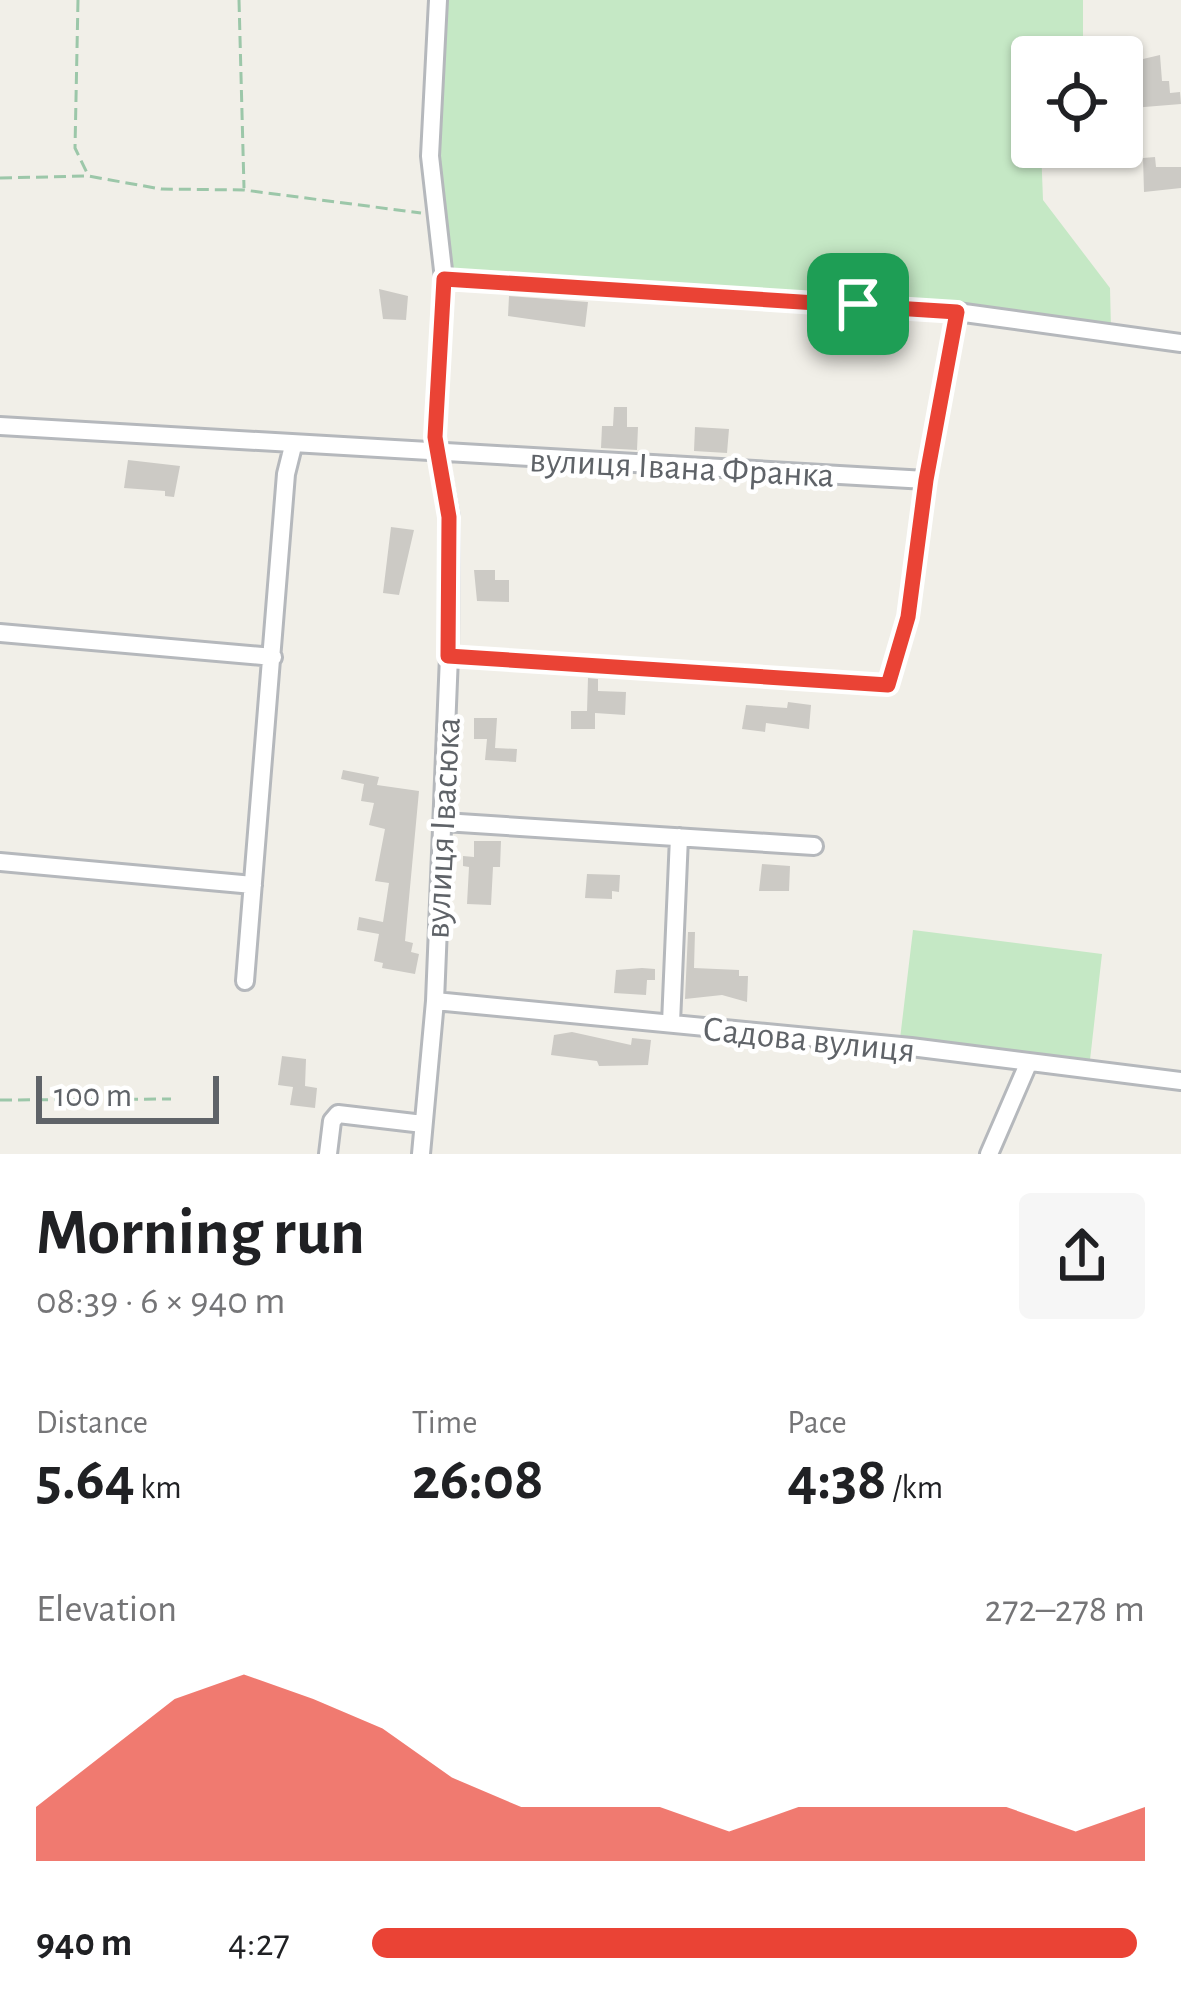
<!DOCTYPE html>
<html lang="en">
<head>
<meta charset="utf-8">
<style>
	:root { --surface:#fff; --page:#f6f6f6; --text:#202124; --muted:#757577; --accent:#ea4335 }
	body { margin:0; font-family:"Alegreya Sans",sans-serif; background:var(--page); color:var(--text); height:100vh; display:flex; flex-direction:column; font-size:45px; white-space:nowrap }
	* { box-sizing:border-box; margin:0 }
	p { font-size:39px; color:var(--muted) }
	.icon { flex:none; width:66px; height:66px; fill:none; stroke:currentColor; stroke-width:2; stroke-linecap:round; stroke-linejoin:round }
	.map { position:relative; height:1154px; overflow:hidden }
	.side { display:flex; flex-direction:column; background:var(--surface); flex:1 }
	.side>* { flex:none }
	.controls { position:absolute; left:1011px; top:36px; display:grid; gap:24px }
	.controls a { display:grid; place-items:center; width:132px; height:132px; border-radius:12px; background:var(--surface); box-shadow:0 3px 9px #0004; font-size:60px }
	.scale { position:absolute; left:36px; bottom:30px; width:183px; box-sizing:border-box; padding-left:12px; border:6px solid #5f6368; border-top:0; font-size:33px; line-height:42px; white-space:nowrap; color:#5f6368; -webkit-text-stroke:9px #fff; paint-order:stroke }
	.pin { position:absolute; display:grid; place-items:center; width:102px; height:102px; color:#fff; margin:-51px; border-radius:24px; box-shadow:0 6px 18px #0006 }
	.round { display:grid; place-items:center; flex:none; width:126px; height:126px; border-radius:12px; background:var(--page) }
	.headline { display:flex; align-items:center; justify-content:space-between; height:204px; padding:0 36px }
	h1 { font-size:66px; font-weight:700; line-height:90px }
	.stats { display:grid; grid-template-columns:repeat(3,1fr); gap:18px; height:204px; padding:12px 36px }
	.stats div { display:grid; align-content:center }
	.stats b { font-size:60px; font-weight:700 }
	.stats small { font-size:33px; font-weight:400 }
	.stats p { font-size:33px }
	.chart { height:336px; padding:24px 36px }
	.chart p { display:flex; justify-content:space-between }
	.chart svg { width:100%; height:216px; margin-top:12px; fill:var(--accent); opacity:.7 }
	ul { padding:0 36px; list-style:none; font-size:39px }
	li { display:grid; grid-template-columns:192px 144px 1fr; align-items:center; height:90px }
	li i { height:30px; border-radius:15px; background:var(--accent) }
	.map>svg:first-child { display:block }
	.green { fill:#c5e8c5 }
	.building { fill:#cccac5 }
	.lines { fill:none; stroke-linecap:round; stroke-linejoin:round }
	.minor-casing { stroke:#b5b8bc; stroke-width:22 }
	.path { stroke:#9cc7a9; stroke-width:3; stroke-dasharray:12 6; stroke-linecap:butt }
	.minor { stroke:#fff; stroke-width:16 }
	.route-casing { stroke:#fff; stroke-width:24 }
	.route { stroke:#ea4335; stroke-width:15 }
	.labels { text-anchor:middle; stroke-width:9; stroke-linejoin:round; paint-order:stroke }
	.street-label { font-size:36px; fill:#5f6368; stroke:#fff }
</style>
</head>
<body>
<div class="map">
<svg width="1181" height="1154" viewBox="0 0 1181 1154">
	<rect width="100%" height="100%" fill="#f1efe8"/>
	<path class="green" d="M446,0H1083V57H1032V147H1041L1043,200L1110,288L1111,329C892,291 672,282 451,271L436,157Z
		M913,930L1102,954L1090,1060L900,1039Z"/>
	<path class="building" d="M1160,55L1162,81H1169L1170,93L1180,92L1181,104L1132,108L1126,63Z
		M1155,157L1156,167H1181V188L1144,192L1143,158Z
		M379,289L408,296L406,320L383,319Z
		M509,296L588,302L585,327L508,316Z
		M614,407H627V427H638L637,450L601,448L602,426H613Z
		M695,427L729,429L727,453L694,451Z
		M128,460L180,466L174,497L165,496V491L124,488Z
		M391,527L414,530L399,595L383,593Z
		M474,570H495V580H509V602L477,601Z
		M588,678L598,679V691L626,692L625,715L595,713V729H571V711H587Z
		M788,702L811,705L809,729L766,723L765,732L742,729L746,705L787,708Z
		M474,718H497L495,748L517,749L516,762L485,760L487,739H474Z
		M343,770L379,777L377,785L419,791L405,941L413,943L411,952L419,954L415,974L382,968L383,963L374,961L379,934L357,930L359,917L383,922L389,883L375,881L385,829L369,825L374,803L361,801L364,784L341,779Z
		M474,841H501L500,867H493L491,905L467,904L469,867L463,866V856L474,857Z
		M762,864L790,866L789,891H759Z
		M587,874L620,875L619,892L612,891V899L585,898Z
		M688,932H695L694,968L739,970V976H748L747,1002L722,995L685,999Z
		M642,968L655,969V980H647L646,995L614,993L616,970Z
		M572,1032L631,1045L632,1038L651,1040L648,1065L599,1066L597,1061L551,1055L554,1035Z
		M282,1056L306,1059L305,1086L317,1088L315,1108L290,1105L293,1087L278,1085Z"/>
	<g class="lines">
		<defs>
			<path id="minor" d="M444,279L957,312L926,480L908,617L888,685L449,656
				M957,312L1181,343
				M0,426L926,480
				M0,633L273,657
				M444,822L814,846
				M0,862L253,885
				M245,981L286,474L293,446
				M435,1001L911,1047L1181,1081
				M671,1023L679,837
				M328,1154L332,1121L338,1114L423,1124
				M421,1154L435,1001L449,656L450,517L435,437L444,279L430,156L438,0
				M989,1154L1028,1064"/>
		</defs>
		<use href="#minor" class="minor-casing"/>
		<path class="path" d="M78,0L75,148L88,175
			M239,0L244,188
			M0,178L88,176L161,189L244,190L421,213
			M0,1100L171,1099"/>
		<use href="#minor" class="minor"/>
	</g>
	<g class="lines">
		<defs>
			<path id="route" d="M444,279L957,312L926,480L908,617L888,685L448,656L449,517L435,437Z"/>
		</defs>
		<use href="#route" class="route-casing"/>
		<use href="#route" class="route"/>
	</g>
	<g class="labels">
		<g class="street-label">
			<text transform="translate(682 466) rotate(3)" y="13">вулиця Івана Франка</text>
			<text transform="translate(441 828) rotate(-87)" y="13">вулиця Івасюка</text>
			<text transform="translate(809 1038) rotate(6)" y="13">Садова вулиця</text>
		</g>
	</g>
</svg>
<div class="controls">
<a><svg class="icon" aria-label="locate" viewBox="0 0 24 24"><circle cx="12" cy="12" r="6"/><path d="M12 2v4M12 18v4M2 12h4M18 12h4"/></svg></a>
</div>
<div class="scale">100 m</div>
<div class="pin" style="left:858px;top:304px;background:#1e9e55"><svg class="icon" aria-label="arrive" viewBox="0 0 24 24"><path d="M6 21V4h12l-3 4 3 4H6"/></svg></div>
</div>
<section class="side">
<div class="headline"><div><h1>Morning run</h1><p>08:39 · 6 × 940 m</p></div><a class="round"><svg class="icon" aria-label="share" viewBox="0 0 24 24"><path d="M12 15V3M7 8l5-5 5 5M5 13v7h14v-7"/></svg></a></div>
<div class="stats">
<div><p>Distance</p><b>5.64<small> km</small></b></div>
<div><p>Time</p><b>26:08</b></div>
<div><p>Pace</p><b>4:38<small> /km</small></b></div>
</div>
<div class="chart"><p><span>Elevation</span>272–278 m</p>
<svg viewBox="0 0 160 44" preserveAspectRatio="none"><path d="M0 44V33L10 22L20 11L30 6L40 11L50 17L60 27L70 33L80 33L90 33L100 38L110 33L120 33L130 33L140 33L150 38L160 33V44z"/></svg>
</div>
<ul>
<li><b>940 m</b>4:27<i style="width:99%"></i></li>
</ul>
</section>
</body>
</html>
